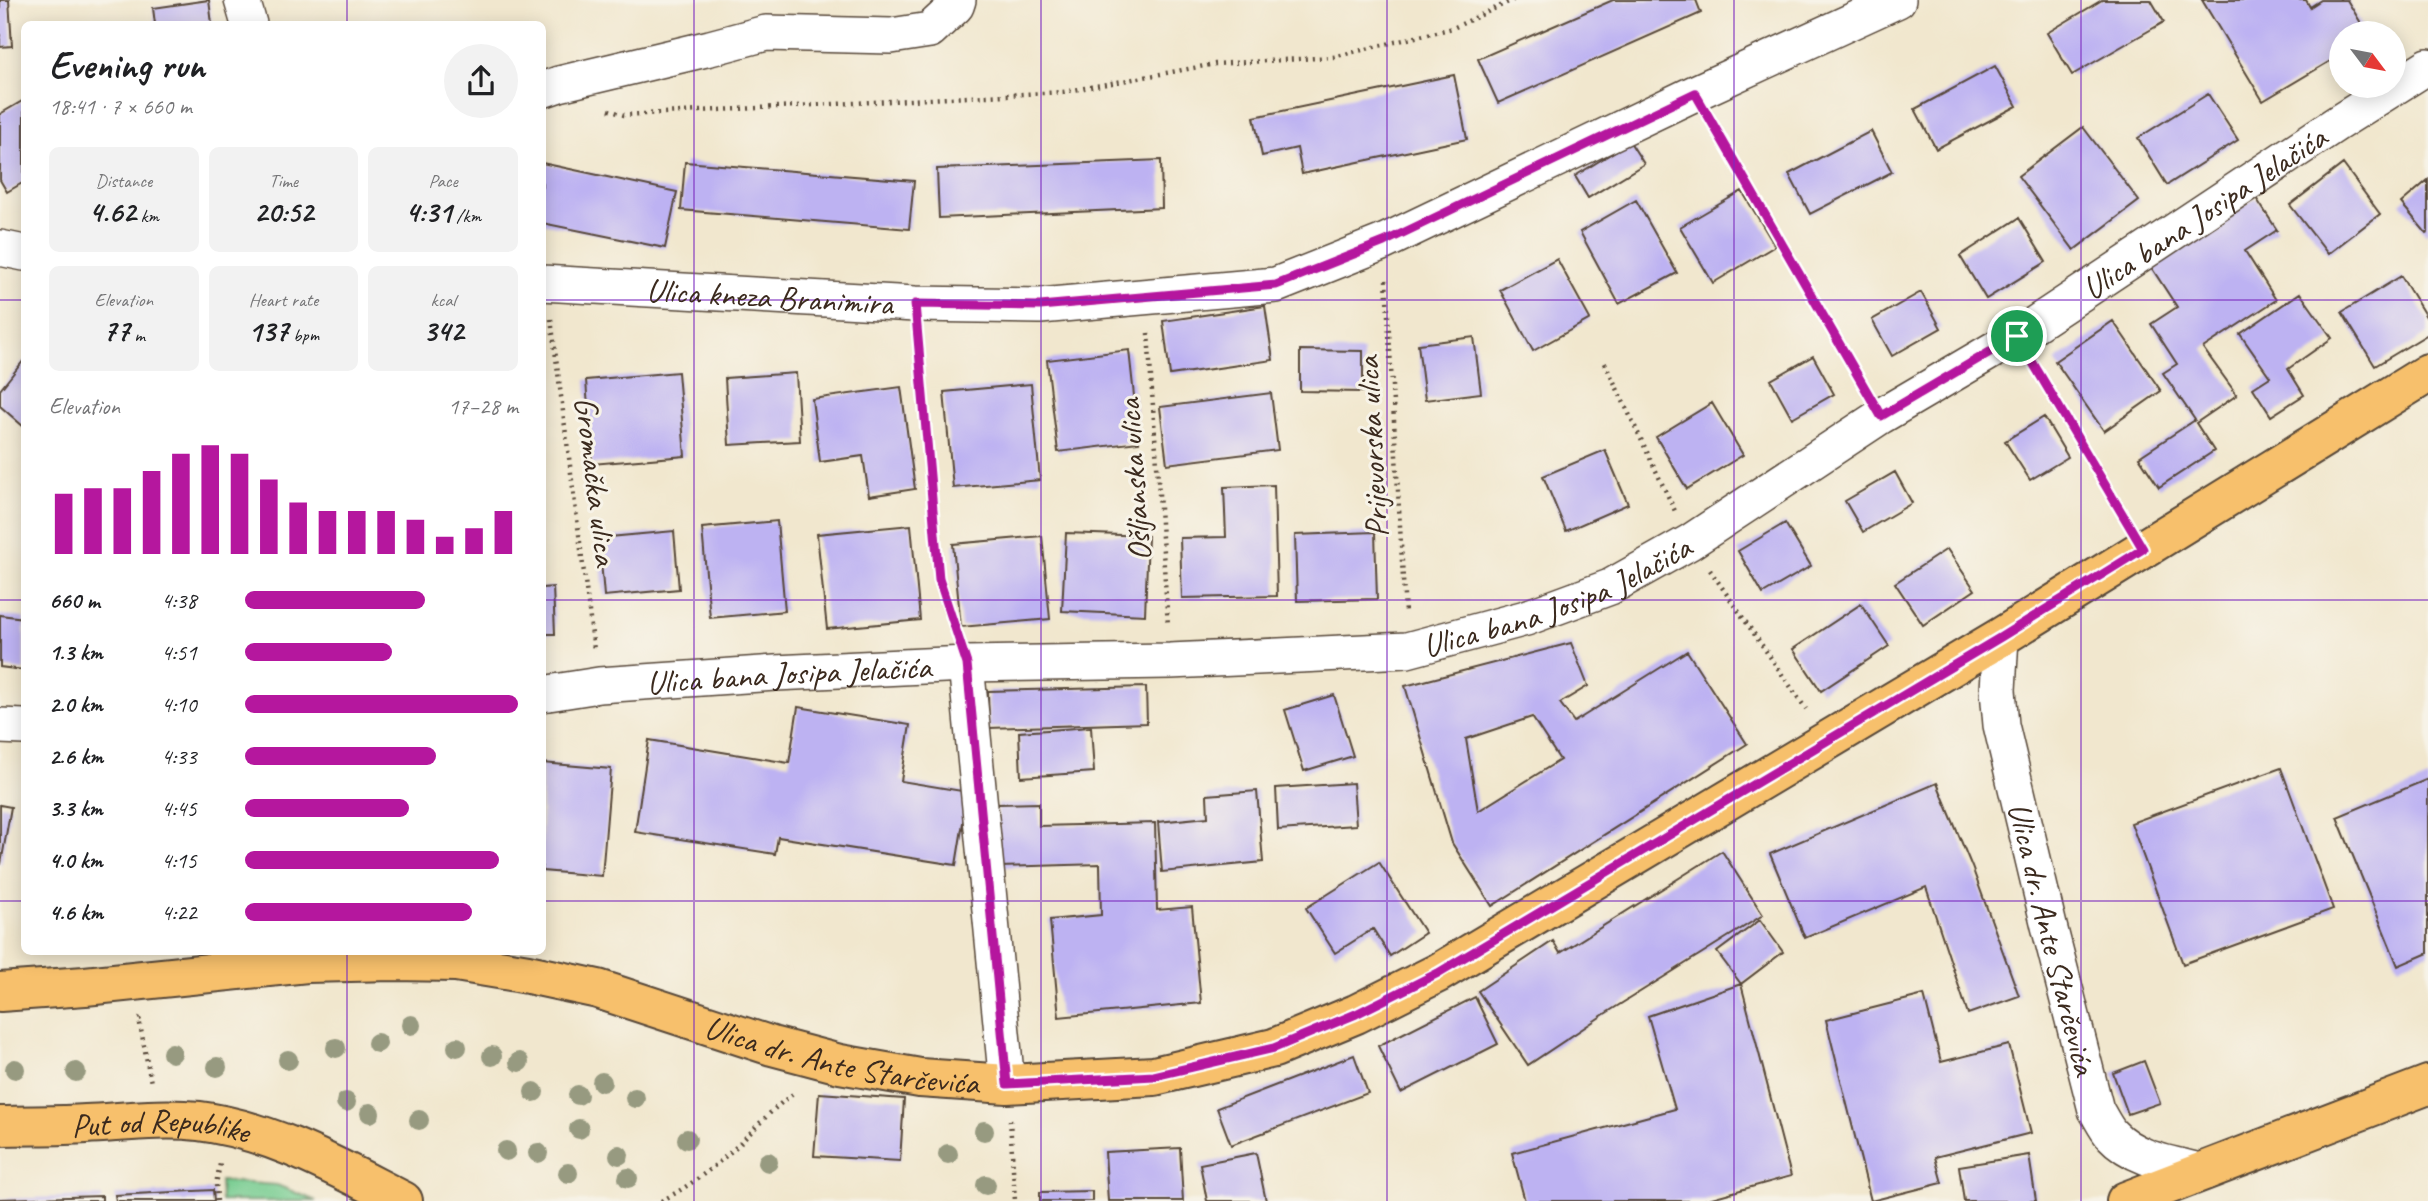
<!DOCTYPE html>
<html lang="en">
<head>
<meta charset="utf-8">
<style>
	:root { --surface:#fff; --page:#f2f2f2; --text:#202124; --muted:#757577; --accent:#b5179e }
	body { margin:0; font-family:Caveat,sans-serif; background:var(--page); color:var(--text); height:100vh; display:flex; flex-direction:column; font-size:26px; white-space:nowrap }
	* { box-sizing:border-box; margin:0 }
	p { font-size:23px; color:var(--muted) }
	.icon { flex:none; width:38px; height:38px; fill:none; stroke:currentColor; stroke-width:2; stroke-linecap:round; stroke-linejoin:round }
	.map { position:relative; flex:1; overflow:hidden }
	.panel { position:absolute; left:21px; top:21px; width:525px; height:934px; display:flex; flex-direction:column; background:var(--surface); border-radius:10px; box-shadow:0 4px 18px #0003 }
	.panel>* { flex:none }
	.needle { width:46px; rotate:122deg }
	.fabs { position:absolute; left:2329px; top:21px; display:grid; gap:14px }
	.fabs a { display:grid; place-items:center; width:77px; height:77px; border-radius:50%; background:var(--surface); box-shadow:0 4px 18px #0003; font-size:35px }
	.pin { position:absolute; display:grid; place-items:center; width:60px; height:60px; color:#fff; margin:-30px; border:4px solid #fff; border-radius:50%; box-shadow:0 2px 7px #0007 }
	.round { display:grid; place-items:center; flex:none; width:74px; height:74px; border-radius:37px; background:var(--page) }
	.overview { display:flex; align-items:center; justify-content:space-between; height:119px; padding:0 28px }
	h1 { font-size:38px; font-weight:600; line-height:52px }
	.stats { display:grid; grid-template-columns:repeat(3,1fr); gap:10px; height:119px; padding:7px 28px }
	.stats div { display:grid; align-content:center; border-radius:10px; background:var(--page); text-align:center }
	.stats b { font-size:30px; font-weight:600 }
	.stats small { font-size:19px; font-weight:400 }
	.stats p { font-size:19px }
	.chart { height:196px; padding:14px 28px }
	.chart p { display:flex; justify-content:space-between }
	.chart svg { width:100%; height:126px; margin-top:7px; stroke:var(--accent); stroke-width:6 }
	ul { padding:0 28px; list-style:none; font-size:23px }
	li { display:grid; grid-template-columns:112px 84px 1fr; align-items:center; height:52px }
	li i { height:18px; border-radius:9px; background:var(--accent) }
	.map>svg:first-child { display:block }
	.green { fill:#76cc90; stroke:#587b57; stroke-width:2 }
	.building { fill:#bdb2f2; fill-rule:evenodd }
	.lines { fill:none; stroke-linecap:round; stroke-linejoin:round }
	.minor-casing { stroke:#564638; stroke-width:38 }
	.major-casing { stroke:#564638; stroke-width:42 }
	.path { stroke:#564638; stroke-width:4.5; stroke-dasharray:2 5; stroke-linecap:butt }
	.minor { stroke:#fff; stroke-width:35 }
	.major { stroke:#f7c06c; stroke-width:38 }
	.tree { fill:#979a80 }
	.route-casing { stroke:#fff; stroke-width:14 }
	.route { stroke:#b5179e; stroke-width:9 }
	.grid { fill:none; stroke:#7b2cbf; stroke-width:2; stroke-opacity:0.55 }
	.labels { text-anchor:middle; stroke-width:6; stroke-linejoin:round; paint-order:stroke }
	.street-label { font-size:33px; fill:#3b2a1e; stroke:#f7f3e8 }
</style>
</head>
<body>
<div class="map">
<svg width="2428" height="1201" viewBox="0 0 2428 1201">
	<rect width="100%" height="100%" fill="#f7f3e8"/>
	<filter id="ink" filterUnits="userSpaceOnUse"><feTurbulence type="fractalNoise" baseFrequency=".0143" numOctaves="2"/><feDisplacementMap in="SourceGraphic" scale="14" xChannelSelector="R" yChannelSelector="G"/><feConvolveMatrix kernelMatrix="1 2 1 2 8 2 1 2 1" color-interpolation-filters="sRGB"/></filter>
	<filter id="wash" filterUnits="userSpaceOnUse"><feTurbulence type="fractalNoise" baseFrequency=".00686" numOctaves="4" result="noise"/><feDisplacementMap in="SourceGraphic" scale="28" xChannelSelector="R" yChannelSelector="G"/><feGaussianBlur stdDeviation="1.57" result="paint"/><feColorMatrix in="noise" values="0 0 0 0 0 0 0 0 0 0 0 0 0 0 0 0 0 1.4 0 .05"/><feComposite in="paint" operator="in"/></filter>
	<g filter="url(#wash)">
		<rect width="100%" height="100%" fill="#f1e7ce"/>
		<path class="green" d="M220,1181L277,1185L316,1201H221Z"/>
		<g id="blocks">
			<path class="building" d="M0,0H9L12,46L0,47Z
				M209,0L212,24H155L153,8Z
				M1613,0H1696L1701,13L1498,103L1478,59Z
				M2102,0H2151L2164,22L2072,75L2047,33Z
				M2202,0H2306L2310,7L2321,0H2347L2367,33H2342V54L2263,101Z
				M1995,66L2017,106L1936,149L1915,109Z
				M1454,75L1467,139L1302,174L1297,148L1262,156L1254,117Z
				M2208,94L2238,140L2167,185L2138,138Z
				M24,100V182L7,192L0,180V114Z
				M2083,127L2139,201L2074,250L2018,176Z
				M1871,131L1892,172L1810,214L1789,174Z
				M1630,142L1644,164L1588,198L1575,176Z
				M1161,160L1162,208L939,218L937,169Z
				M685,162L914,181L909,229L681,210Z
				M542,163L677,192L665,248L542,223Z
				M2343,164L2380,214L2328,254L2290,205Z
				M2428,180V232L2426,233L2401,203Z
				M1742,191L1775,246L1713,283L1680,227Z
				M2256,198L2277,230L2245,251L2276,300L2203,348L2237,395L2196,423L2214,451L2159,487L2139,457L2195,420L2163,373L2177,364L2151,324L2177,307L2151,267Z
				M1636,200L1677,273L1619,304L1580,232Z
				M2019,218L2046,262L1986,299L1960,256Z
				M1557,259L1590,319L1533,351L1500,290Z
				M2401,276L2428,320V334L2375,366L2342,312Z
				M1921,292L1941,328L1892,356L1872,320Z
				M2300,293L2332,338L2288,369L2304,395L2271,416L2253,388L2270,377L2240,334Z
				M1265,306L1273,360L1170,375L1163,321Z
				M2113,321L2161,391L2104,431L2055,361Z
				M1474,337L1481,393L1425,400L1418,344Z
				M1129,350L1139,442L1058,452L1047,360Z
				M1300,350L1363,351V392L1300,391Z
				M1813,356L1834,394L1792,418L1771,380Z
				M24,360V427L0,406V390Z
				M678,372L685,456L592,464L586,380Z
				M796,373L800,441L729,445L725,378Z
				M1031,384L1040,480L953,488L944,392Z
				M901,387L915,489L869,496L863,456L820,462L812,399Z
				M1271,393L1278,450L1167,464L1160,407Z
				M1712,403L1743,455L1687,489L1656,437Z
				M2044,417L2068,457L2030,480L2005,441Z
				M1605,450L1628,504L1566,531L1543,476Z
				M1895,472L1912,503L1863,532L1845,501Z
				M1274,485L1277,596L1182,598L1180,538L1226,537L1224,487Z
				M777,521L785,611L710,618L702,528Z
				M1785,523L1811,566L1763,594L1738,551Z
				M911,525L920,620L827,629L817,534Z
				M674,531L679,589L604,596L599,538Z
				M1375,532L1377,599L1297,601L1295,535Z
				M1066,533L1148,536L1145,615L1062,611Z
				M1042,536L1050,619L961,627L953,544Z
				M1947,549L1975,590L1923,625L1895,583Z
				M553,587L555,634H542V588Z
				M1861,604L1889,646L1821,691L1793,649Z
				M0,615L24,618V670L0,667Z
				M1571,643L1588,686L1560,703L1574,722L1687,651L1747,744L1492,906L1452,843L1405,686ZM1532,717L1560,760L1478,811L1466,739Z
				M1146,687L1147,723L989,728L988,691Z
				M1334,695L1353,756L1304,771L1285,710Z
				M798,707L910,725L901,781L968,792L956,865L778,837L775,854L635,832L649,740L789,763Z
				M1091,727L1094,772L1021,777L1019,732Z
				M542,763L611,769L602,876L542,871Z
				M2281,768L2333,909L2183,964L2131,823Z
				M2428,779V953L2398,966L2337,817Z
				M1353,783L1356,825L1278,830L1276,788Z
				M1937,783L1972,867L2019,996L1968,1014L1926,887L1805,938L1770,854Z
				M1257,791L1263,862L1162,872L1158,822L1208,817L1207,795Z
				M1039,803V826L1155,823L1157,910L1192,907L1201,1003L1059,1017L1050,920L1101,915L1100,864L999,867L998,804Z
				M0,805L11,807L1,864H0Z
				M1722,851L1763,915L1603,1015L1528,1065L1478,991L1553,941L1560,953Z
				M1379,862L1425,933L1390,956L1373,929L1335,953L1306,908Z
				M1760,920L1783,952L1741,984L1791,1176L1701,1201H1525L1512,1153L1675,1109L1648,1016L1741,984L1717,952Z
				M1924,995L1941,1062L2009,1045L2031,1133L1935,1157L1942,1183L1871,1201L1826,1020Z
				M1475,997L1498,1044L1401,1093L1378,1046Z
				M1354,1055L1368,1093L1231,1145L1217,1108Z
				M2144,1061L2160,1103L2128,1114L2113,1073Z
				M819,1093L904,1099L900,1161L814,1156Z
				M1180,1148L1183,1201H1108L1105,1152Z
				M1256,1153L1266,1201H1207L1200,1164Z
				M2029,1155L2036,1201H1964L1959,1166Z
				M213,1190L214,1201H116L115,1195Z
				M1092,1191V1201H1040V1192Z
				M102,1196V1201H0V1199Z"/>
		</g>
	</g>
	<g filter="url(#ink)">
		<use href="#blocks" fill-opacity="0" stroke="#564638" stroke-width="2"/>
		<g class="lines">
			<defs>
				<g id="minor">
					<path d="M242,0L249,24"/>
					<path d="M542,90L559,84L710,48L766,33L891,36L930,30L956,6L958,0"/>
					<path d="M0,248L24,253"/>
					<path id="s1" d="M542,283L915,304L1040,306L1276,285L1384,242L1695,93L1898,0"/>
					<path id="s2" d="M2001,637L1998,690L2001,725L2049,926L2096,1110C2101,1118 2105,1127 2111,1134C2135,1160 2172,1164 2205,1172"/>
					<path d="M966,664L1007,1084"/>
					<path id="s3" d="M542,694L599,685L775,673L966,664L1170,661L1407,650L1526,618L1610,587L1690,542L1881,416L2017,336L2336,124L2428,66"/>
					<path d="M0,726L24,727"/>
				</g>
				<g id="major">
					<path id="s4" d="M0,992L85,986L307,963L393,961L456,962L528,974L598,989L772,1046L840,1064L920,1078L1007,1084L1154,1076L1274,1048L1356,1014L1438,973L2001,637L2428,373"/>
					<path id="s5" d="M0,1126C29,1125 58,1126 86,1124C124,1122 161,1117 199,1121C272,1130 338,1168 403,1201"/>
					<path d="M2126,1201L2428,1085"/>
				</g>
			</defs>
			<use href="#minor" class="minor-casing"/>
			<use href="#major" class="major-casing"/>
			<path class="path" d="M609,110L624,115L1063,92L1215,64L1333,57L1453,28L1513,0
				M1713,125L1863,385
				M1386,280L1405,614
				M551,319L594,650
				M1148,333L1168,625
				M918,338L939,579L955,630
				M1605,363L1675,511
				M2035,366L2124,518
				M1710,570L1806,709
				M141,1018L139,1019L151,1083
				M1010,1120L1015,1201
				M217,1201L216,1184L220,1164
				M661,1201C690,1186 712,1169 736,1147C756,1128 773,1107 796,1092"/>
			<use href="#minor" class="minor"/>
			<use href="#major" class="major"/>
		</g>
		<g class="tree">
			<circle cx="411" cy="1025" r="10"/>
			<circle cx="377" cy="1043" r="10"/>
			<circle cx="457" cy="1047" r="10"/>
			<circle cx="336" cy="1048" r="10"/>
			<circle cx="172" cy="1053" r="10"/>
			<circle cx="492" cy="1056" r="10"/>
			<circle cx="288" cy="1060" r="10"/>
			<circle cx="519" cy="1062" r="10"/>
			<circle cx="217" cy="1067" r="10"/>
			<circle cx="15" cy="1069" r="10"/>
			<circle cx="76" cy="1072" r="10"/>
			<circle cx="602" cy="1082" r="10"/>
			<circle cx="534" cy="1092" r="10"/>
			<circle cx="578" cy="1095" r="10"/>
			<circle cx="635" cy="1098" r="10"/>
			<circle cx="346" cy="1102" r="10"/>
			<circle cx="370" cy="1113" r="10"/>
			<circle cx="419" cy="1120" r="10"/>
			<circle cx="579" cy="1129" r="10"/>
			<circle cx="984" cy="1131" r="10"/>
			<circle cx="687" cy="1139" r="10"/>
			<circle cx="506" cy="1151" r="10"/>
			<circle cx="538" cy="1153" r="10"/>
			<circle cx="948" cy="1154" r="10"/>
			<circle cx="619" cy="1155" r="10"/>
			<circle cx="768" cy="1162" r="10"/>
			<circle cx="568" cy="1173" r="10"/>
			<circle cx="628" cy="1178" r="10"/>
			<circle cx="986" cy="1185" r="10"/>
		</g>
	</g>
	<g class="lines" filter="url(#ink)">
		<defs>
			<path id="route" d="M1695,93L1881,416L2017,336L2143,549L2001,637L1438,973L1356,1014L1274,1048L1154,1076L1007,1084L967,664L939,579L915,304L1040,306L1276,285L1384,242Z"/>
		</defs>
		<use href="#route" class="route-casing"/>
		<use href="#route" class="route"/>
	</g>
	<path class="grid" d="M347,0V24M694,0V1201M1041,0V1201M1387,0V1201M1734,0V1201M2081,0V1201M0,300H24M542,300H2428M0,600H24M542,600H2428M0,901H24M542,901H2428M347,952V1201"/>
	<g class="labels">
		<g class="street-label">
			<text dy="12" stroke="none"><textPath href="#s3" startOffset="1782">Ulica bana Josipa Jelačića</textPath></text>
			<text dy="12" stroke="none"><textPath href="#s1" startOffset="228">Ulica kneza Branimira</textPath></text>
			<text transform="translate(1371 447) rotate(-93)" y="12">Prijevorska ulica</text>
			<text transform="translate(1133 480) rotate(-94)" y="12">Ošljanska ulica</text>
			<text transform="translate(597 481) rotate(83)" y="12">Gromačka ulica</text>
			<text dy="12" stroke="none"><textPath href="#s3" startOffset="1026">Ulica bana Josipa Jelačića</textPath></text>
			<text dy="12" stroke="none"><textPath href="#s3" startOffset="248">Ulica bana Josipa Jelačića</textPath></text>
			<text dy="12" stroke="none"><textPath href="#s2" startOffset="308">Ulica dr. Ante Starčevića</textPath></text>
			<text dy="12" stroke="none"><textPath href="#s4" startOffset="856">Ulica dr. Ante Starčevića</textPath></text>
			<text dy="12" stroke="none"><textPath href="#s5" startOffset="161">Put od Republike</textPath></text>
		</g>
	</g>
</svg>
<div class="fabs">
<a><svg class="needle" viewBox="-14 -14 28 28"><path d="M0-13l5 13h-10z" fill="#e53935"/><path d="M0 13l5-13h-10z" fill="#757577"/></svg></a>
</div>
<div class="pin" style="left:2017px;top:336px;background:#1e9e55"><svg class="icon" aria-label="arrive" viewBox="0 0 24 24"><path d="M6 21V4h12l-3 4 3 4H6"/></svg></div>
<section class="panel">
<div class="overview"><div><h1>Evening run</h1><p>18:41 · 7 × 660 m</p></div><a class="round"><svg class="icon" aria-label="share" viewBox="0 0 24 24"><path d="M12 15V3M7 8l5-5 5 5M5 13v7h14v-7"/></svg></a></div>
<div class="stats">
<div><p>Distance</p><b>4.62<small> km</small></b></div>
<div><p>Time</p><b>20:52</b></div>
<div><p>Pace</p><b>4:31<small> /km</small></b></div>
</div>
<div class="stats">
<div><p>Elevation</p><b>77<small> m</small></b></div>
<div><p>Heart rate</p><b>137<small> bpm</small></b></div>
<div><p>kcal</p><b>342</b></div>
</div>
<div class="chart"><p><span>Elevation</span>17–28 m</p>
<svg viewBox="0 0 160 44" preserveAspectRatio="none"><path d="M5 44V23M15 44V21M25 44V21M35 44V15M45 44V9M55 44V6M65 44V9M75 44V18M85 44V26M95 44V29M105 44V29M115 44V29M125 44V32M135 44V38M145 44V35M155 44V29"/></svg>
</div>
<ul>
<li><b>660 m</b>4:38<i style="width:66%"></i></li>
<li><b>1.3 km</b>4:51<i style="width:54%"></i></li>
<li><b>2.0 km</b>4:10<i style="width:100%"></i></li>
<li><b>2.6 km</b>4:33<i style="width:70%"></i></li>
<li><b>3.3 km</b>4:45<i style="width:60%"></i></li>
<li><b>4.0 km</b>4:15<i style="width:93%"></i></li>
<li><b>4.6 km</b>4:22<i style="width:83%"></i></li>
</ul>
</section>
</div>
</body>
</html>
